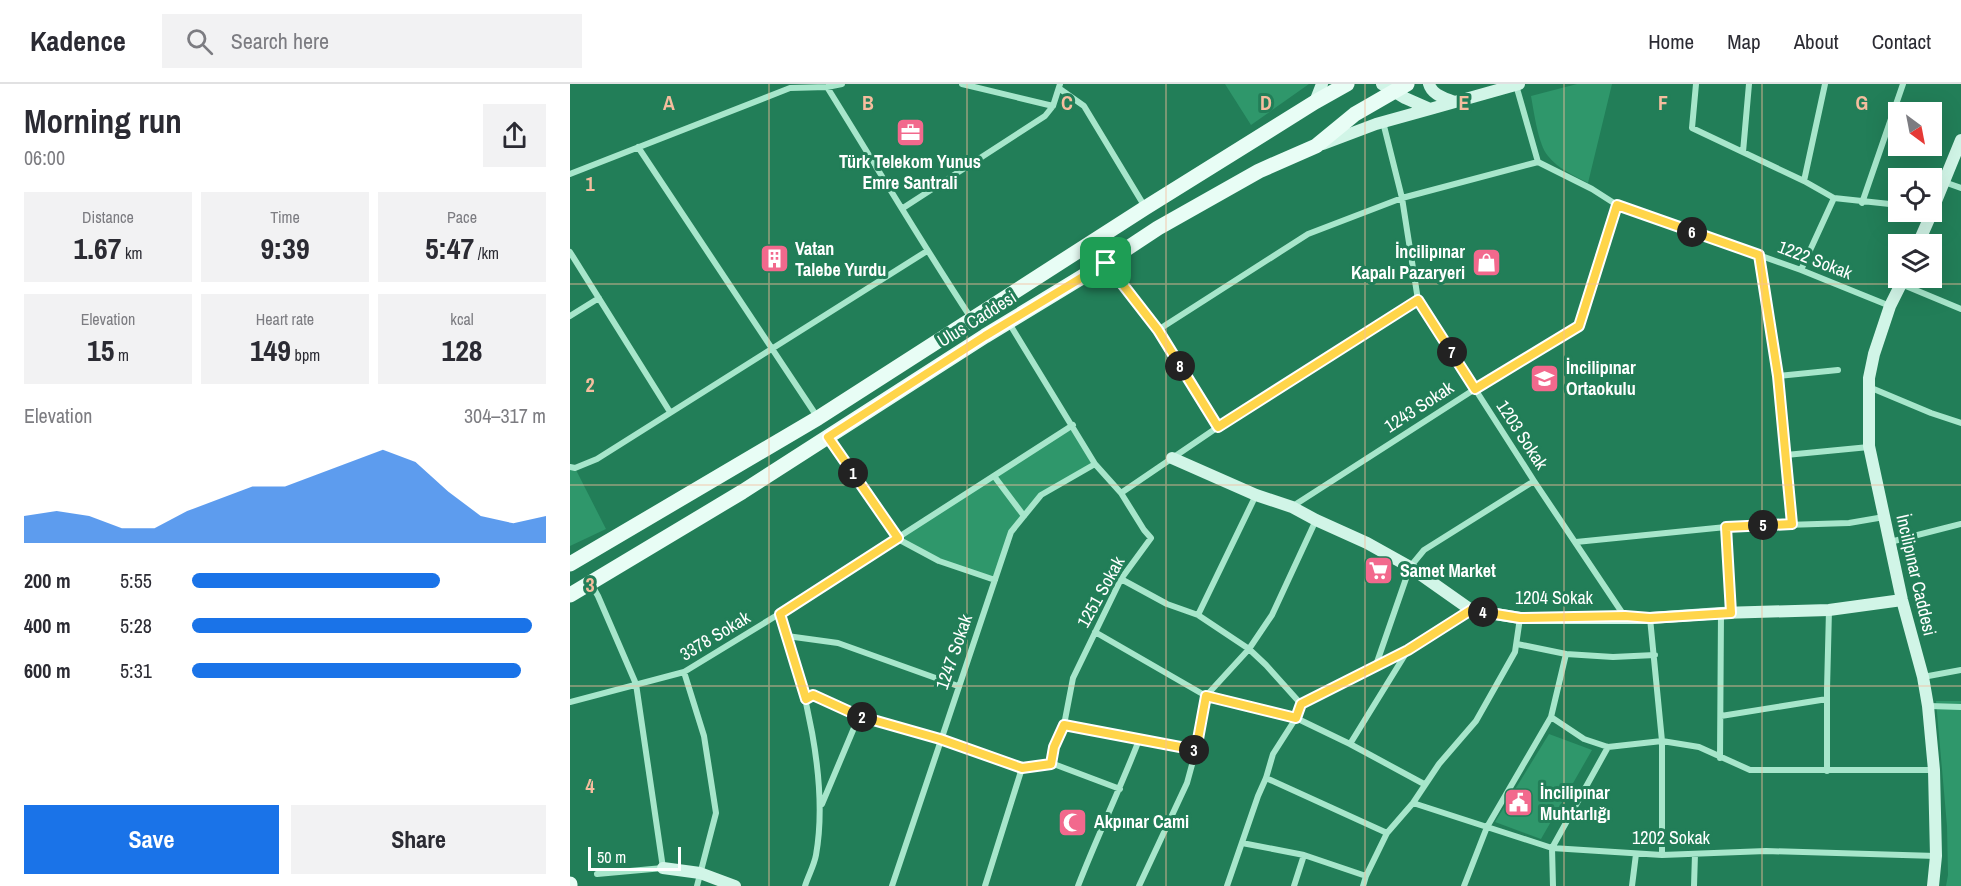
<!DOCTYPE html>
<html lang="en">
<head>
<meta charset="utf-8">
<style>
	:root { --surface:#fff; --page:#f2f2f3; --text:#2b2b33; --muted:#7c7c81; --line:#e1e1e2; --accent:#1a73e8 }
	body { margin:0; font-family:"Archivo Narrow",sans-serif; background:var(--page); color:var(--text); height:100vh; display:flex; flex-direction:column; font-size:22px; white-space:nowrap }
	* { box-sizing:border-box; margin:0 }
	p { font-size:20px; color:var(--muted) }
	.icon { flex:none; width:33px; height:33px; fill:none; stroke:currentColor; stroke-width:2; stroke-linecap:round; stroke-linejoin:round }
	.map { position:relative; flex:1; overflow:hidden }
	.side { display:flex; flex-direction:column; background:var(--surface); width:570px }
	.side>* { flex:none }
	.needle { width:39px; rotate:148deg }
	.fabs { position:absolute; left:1318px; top:18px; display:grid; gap:12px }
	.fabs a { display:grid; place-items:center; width:54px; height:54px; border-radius:0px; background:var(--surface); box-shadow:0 6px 24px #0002; font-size:30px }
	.scale { position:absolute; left:18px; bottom:15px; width:93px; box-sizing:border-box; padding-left:6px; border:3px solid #fff; border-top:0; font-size:16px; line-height:21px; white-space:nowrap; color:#fff; -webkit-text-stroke:4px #227e58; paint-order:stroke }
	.pin { position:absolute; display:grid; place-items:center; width:51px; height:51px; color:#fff; margin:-26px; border-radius:12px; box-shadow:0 3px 9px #0006 }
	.km { position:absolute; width:30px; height:30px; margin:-15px; border-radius:50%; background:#222; color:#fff; font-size:16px; line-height:30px; text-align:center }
	.round { display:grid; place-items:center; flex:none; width:63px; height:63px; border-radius:0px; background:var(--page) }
	.summary { display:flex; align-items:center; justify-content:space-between; height:102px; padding:0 24px }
	h1 { font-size:33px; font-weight:700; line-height:45px }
	.figures { display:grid; grid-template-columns:repeat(3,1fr); gap:9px; height:102px; padding:6px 24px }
	.figures div { display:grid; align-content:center; border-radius:0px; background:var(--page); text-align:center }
	.figures b { font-size:30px; font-weight:700 }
	.figures small { font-size:16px; font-weight:400 }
	.figures p { font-size:16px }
	.chart { height:168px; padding:12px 24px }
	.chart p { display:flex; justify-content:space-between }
	.chart svg { width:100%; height:108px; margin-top:6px; fill:var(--accent); opacity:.7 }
	.primary-button { display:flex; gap:12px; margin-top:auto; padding:12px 24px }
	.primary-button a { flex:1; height:69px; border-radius:0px; background:var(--accent); color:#fff; font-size:24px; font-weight:700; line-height:69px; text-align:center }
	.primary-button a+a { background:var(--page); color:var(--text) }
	ul { padding:0 24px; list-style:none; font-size:20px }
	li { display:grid; grid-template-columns:96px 72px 1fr; align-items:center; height:45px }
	li i { height:15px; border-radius:8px; background:var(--accent) }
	header { display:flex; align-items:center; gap:36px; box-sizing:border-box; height:84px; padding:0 30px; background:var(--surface); border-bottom:2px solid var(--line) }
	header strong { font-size:28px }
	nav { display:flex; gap:33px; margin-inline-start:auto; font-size:21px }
	.search { width:420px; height:54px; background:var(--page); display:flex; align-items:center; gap:15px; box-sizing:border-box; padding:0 21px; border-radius:0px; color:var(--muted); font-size:22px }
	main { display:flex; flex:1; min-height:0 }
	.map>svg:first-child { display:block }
	.green { fill:#2f976b }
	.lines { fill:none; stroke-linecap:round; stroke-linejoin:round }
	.street { stroke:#a7e6cb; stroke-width:6 }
	.secondary { stroke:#d1f5e7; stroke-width:12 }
	.primary { stroke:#e8fdf5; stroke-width:15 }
	.route-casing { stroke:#fff; stroke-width:12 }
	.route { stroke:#ffd54a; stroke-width:8 }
	.grid { fill:none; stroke:#f6bd9e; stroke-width:1.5; stroke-opacity:0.55 }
	.labels { text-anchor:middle; stroke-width:6; stroke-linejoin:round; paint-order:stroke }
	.poi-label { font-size:18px; font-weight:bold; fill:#fff; stroke:#227e58; text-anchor:start }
	.street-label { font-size:18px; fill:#fff; stroke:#227e58 }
	.grid-label { font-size:20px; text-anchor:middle; font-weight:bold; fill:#f6bd9e; stroke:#227e58; stroke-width:6; stroke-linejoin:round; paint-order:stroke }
</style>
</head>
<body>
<header>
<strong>Kadence</strong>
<div class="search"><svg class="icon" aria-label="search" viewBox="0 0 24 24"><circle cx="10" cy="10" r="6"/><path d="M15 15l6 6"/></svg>Search here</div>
<nav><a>Home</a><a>Map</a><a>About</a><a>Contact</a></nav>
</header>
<main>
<section class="side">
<div class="summary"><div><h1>Morning run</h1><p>06:00</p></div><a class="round"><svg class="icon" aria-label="share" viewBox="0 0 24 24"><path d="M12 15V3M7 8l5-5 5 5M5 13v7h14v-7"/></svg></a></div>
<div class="figures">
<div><p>Distance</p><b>1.67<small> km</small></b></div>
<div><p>Time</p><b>9:39</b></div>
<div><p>Pace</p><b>5:47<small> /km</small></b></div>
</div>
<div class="figures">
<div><p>Elevation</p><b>15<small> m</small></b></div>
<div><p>Heart rate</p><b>149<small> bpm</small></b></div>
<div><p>kcal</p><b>128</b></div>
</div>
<div class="chart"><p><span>Elevation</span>304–317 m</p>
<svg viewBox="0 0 160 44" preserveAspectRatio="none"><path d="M0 44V33L10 31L20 33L30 38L40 38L50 31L60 26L70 21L80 21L90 16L100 11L110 6L120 11L130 23L140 33L150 36L160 33V44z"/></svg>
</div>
<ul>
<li><b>200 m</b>5:55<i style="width:70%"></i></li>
<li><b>400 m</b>5:28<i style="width:96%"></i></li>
<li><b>600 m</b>5:31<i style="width:93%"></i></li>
</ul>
<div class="primary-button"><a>Save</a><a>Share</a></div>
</section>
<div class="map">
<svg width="1391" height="802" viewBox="0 0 1391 802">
	<rect width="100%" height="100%" fill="#227e58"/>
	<path class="green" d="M655,0H739L681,41Z
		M1007,0H1042L1018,99C1005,92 988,85 978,72C968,60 964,28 961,12Z
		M503,341L525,380L471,411L441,448L425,496L369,477L328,455Z
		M0,383L5,384L36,445L0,462Z
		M1366,617H1391V802H1376L1378,791L1377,742Z
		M979,650L1022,666L971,755L925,738Z"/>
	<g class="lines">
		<path class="street" d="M392,0L483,22
			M1126,0L1122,44L1234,97L1264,114L1329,121
			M946,1L968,78L1022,105L1047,121L1231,186L1320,222
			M257,3C305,80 351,158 401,234
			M490,5L514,22L575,123
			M813,38L832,114L848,216L964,397L1055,533
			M68,63L248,334
			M1173,68L1179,0
			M0,90L220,4L257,3L272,0
			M1234,97L1255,0
			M1374,98L1391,104
			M1292,119L1333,0
			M333,124L475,32L483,22L490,0
			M0,168L100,328
			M1189,171L1208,292
			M536,179L588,246L648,343
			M1231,186L1264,114
			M1331,200L1391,225
			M0,232L29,214
			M588,246L738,150L832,114L968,78
			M1299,303L1361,329L1391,339
			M259,354L328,455L369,477L425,496
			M1216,371L1299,363
			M0,383L5,384L27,375L357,167
			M424,392L454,432
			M551,409L648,343L848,216
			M723,422L905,305L1009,242L1047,121
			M1222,440L1208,292L1268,286
			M1156,443L1161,529
			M1006,458L1156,443L1279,439L1314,433
			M1320,458L1391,440
			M551,495L597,520L628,531L679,565L696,581L731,620
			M20,498L28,512L66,600L93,784L27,790
			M209,530C235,599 259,698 246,771C244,782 238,792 235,802
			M628,531L686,411
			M1080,534L1092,657V771
			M525,548L636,612L726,634L780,660L854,700
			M217,552L268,559L388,602
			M947,560L996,570L1043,573L1085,571
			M806,581L840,483L854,466L964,397
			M114,588L134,652L146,729L127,802
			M1353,593L1391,586
			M236,615L243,611L289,632L370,655L452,684
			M0,618L114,588L209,530L503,341
			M1359,622L1391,623
			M1151,632L1257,615
			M981,633L1014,655L1038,663L1092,657L1129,663L1180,686H1364
			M494,641L626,666
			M780,660L838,566
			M1150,674L1151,529
			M481,679L550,705
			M1257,687V605L1259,526
			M696,694L817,749
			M843,719L982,764L1092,771L1196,767L1366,772
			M252,720L289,632
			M672,759L734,771L796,792
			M322,802L441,448L471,411L525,380
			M415,802L452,684L481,679L484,663L494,641L503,594L551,495L581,454L574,446L551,409L525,380L439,239
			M508,802C527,753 550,705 569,656
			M569,802L617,699L626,666L636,612L679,565L702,531L746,436
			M657,802L688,712L696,694L703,670L726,634L731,620L838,566L900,526
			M724,802L734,771
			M793,802L796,792L817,749L843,719L869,680L906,637L945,568L950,534
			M894,802L917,743L981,633L996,570
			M983,802L982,764L1038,663
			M1062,802L1066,770
			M1124,802L1125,770"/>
		<path class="secondary" d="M812,0L835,14L860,25L949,0
			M859,0C862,11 875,14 884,18
			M745,18L752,0
			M753,60L806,40L860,25
			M1362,127L1391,56
			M1348,160L1362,128
			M1334,194L1320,222L1304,270L1299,294V362L1332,516L1353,593L1358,622L1364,686L1366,772L1363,802
			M602,374L686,411L722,423L746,436L797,459L840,483L901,526L950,534H1080L1151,529L1259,526L1332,516
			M93,784L130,789L165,802"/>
		<path class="primary" d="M0,480L248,334L575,124L745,18L777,0
			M0,511L172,408L415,252L535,179L588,144L689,87L746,62L785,30L837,0
			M0,800V802"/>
	</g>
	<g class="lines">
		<defs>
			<path id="route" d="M1047,121L1189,171L1208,292L1222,440L1156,443L1161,529L1080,534L1055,532L950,534L901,526L838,566L731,620L726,634L636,612L626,666L494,641L484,663L481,680L452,684L370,655L289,632L243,611L236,615L210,530L328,454L258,353L415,252L536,179L588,246L648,343L848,216L905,305L1009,242Z"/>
		</defs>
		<use href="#route" class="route-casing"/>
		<use href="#route" class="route"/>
	</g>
	<path class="grid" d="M199,0V802M397,0V802M596,0V802M795,0V802M994,0V802M1192,0V802M0,200H1391M0,401H1391M0,602H1391"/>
	<defs>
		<symbol id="office-square" viewBox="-11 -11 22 22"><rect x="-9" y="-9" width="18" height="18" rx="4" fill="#f2698d" stroke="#227e58"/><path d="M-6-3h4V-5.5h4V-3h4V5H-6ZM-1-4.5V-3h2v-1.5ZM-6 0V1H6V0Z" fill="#fff"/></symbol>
		<symbol id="building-square" viewBox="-11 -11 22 22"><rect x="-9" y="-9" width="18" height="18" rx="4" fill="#f2698d" stroke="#227e58"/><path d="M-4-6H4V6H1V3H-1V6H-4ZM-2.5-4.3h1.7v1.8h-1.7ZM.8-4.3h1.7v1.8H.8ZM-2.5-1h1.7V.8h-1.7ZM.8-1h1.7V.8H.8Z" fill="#fff"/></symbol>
		<symbol id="shop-square" viewBox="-11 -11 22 22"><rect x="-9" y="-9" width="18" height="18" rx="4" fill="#f2698d" stroke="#227e58"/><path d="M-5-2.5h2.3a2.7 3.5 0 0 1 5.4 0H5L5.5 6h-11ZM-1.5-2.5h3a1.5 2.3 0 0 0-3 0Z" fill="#fff"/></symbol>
		<symbol id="school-square" viewBox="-11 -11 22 22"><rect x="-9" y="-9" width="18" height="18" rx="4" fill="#f2698d" stroke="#227e58"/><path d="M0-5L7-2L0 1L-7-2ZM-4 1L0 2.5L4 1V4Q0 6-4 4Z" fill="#fff"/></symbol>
		<symbol id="supermarket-square" viewBox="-11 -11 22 22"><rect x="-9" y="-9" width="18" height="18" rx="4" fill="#f2698d" stroke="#227e58"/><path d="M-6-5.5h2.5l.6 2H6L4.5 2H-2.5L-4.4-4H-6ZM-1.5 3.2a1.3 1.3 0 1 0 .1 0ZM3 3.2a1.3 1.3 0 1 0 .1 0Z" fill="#fff"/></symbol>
		<symbol id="civic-square" viewBox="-11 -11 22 22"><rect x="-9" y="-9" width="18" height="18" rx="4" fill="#f2698d" stroke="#227e58"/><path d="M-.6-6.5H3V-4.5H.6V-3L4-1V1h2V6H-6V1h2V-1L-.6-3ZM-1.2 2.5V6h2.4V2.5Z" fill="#fff"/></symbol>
		<symbol id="mosque-square" viewBox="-11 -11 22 22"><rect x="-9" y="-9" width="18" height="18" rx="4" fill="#f2698d" stroke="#227e58"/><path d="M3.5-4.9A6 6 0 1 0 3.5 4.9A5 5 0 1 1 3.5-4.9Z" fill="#fff"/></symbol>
	</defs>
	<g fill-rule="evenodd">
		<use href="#office-square" x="324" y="32" width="33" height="33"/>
		<use href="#building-square" x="188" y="158" width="33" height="33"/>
		<use href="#shop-square" x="900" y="162" width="33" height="33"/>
		<use href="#school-square" x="958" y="278" width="33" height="33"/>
		<use href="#supermarket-square" x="792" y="470" width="33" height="33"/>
		<use href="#civic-square" x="932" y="702" width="33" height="33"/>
		<use href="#mosque-square" x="486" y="722" width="33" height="33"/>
	</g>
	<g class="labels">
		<g class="poi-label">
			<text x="340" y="84" text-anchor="middle">Türk Telekom Yunus<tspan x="340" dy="21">Emre Santrali</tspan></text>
			<text x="225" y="171">Vatan<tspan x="225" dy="21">Talebe Yurdu</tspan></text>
			<text x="895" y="174" text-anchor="end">İncilipınar<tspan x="895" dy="21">Kapalı Pazaryeri</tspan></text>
			<text x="996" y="290">İncilipınar<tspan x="996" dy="21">Ortaokulu</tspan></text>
			<text x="830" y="493">Samet Market</text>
			<text x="970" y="715">İncilipınar<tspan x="970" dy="21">Muhtarlığı</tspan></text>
			<text x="524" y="744">Akpınar Cami</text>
		</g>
		<g class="street-label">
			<text transform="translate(1245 176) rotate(21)" y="6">1222 Sokak</text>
			<text transform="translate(407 235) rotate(-32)" y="6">Ulus Caddesi</text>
			<text transform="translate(849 323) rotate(-33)" y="6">1243 Sokak</text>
			<text transform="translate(952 351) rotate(57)" y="6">1203 Sokak</text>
			<text transform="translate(1346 491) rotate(77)" y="6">İncilipınar Caddesi</text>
			<text transform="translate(531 508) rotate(-61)" y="6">1251 Sokak</text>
			<text x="984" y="520">1204 Sokak</text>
			<text transform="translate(145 552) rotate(-31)" y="6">3378 Sokak</text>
			<text transform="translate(384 568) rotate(-71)" y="6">1247 Sokak</text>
			<text x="1101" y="760">1202 Sokak</text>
		</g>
	</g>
	<g class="grid-label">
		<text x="99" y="26">A</text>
		<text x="298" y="26">B</text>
		<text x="497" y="26">C</text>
		<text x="696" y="26">D</text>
		<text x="894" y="26">E</text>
		<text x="1093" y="26">F</text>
		<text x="1292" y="26">G</text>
		<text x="20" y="107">1</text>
		<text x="20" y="308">2</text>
		<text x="20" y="508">3</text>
		<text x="20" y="709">4</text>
	</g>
</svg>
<div class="fabs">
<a><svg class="needle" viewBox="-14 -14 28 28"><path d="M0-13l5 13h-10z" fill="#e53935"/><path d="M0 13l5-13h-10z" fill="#7c7c81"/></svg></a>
<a><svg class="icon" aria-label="locate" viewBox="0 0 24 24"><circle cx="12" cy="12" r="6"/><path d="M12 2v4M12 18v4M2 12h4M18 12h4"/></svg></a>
<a><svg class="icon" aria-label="layers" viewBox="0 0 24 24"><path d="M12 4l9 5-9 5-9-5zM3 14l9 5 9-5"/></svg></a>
</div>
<div class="scale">50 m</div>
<div class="pin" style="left:536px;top:179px;background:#1e9e55"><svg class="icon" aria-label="arrive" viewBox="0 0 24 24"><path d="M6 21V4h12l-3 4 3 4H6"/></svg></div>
<b class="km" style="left:283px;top:389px">1</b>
<b class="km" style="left:292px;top:633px">2</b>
<b class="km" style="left:624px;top:666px">3</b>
<b class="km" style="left:913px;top:528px">4</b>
<b class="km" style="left:1193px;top:441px">5</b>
<b class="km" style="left:1122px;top:148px">6</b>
<b class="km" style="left:882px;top:268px">7</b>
<b class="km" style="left:610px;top:282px">8</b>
</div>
</main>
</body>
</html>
